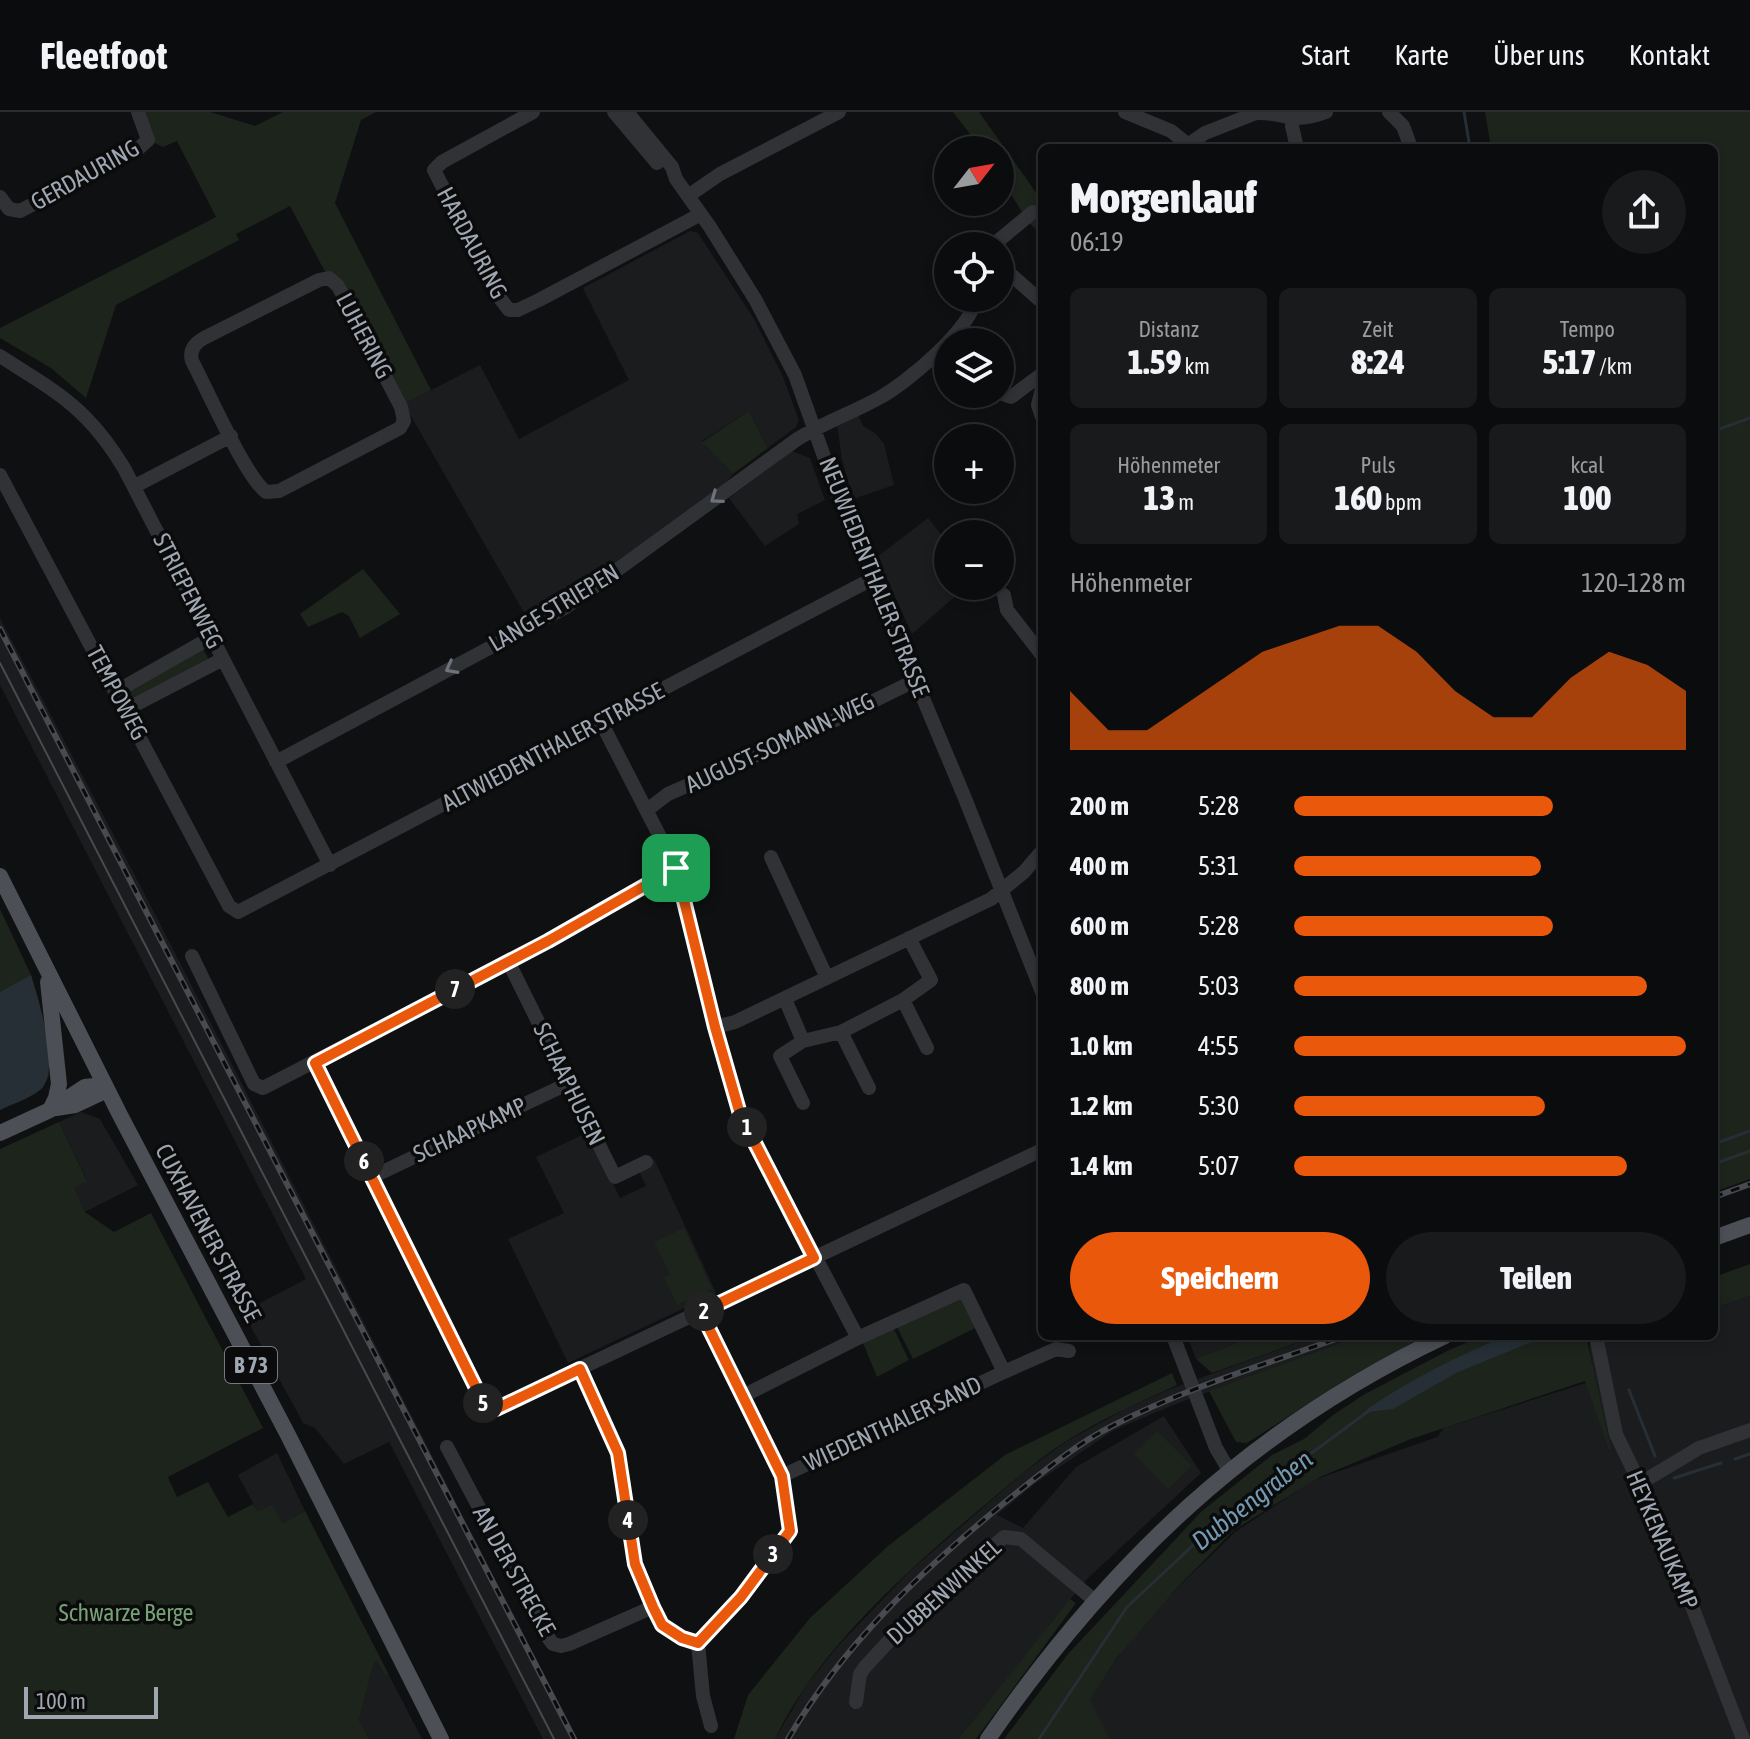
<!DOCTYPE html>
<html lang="de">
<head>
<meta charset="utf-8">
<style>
	:root { --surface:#0b0c0d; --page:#191a1b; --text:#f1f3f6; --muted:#9a9b9d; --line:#2b2c2e; --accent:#ea580c }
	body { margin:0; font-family:"Asap Condensed",sans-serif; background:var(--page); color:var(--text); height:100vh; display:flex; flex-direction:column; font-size:30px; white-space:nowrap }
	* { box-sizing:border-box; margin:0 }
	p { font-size:26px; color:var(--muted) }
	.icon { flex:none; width:44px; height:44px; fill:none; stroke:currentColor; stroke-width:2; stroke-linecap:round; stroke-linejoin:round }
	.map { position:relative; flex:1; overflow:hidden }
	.panel { position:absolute; left:1038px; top:32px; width:680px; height:1196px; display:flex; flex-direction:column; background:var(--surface); border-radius:12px; box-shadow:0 4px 12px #0003,0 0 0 2px var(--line) }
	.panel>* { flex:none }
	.needle { width:52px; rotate:59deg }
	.buttons { position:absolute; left:934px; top:24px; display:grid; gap:16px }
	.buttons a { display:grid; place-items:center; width:80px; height:80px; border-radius:50%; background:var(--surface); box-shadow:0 4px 12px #0003,0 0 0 2px var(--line); font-size:40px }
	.scale { position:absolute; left:24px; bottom:20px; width:134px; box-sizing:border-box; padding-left:8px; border:4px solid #9fa7b3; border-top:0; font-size:22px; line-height:28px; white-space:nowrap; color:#9fa7b3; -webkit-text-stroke:6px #0b0b0c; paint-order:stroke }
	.pin { position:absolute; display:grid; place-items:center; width:68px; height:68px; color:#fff; margin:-34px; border-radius:16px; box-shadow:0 4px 12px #0006 }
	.km { position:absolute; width:40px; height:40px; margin:-20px; border-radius:50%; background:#222; color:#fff; font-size:22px; line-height:40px; text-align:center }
	.round { display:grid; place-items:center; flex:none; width:84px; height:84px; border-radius:42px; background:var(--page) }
	.summary { display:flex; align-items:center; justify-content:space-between; height:136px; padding:0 32px }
	h1 { font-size:44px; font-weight:800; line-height:60px }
	.stats { display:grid; grid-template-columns:repeat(3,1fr); gap:12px; height:136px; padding:8px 32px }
	.stats div { display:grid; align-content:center; border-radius:12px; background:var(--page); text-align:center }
	.stats b { font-size:34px; font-weight:800 }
	.stats small { font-size:22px; font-weight:400 }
	.stats p { font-size:22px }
	.chart { height:224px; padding:16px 32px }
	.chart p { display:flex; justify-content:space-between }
	.chart svg { width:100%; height:144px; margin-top:8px; fill:var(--accent); opacity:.7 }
	.primary-button { display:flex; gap:16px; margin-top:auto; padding:16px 32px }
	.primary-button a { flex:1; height:92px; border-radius:48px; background:var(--accent); color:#fff; font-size:32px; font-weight:800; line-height:92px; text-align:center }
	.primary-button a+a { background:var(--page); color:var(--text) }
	ul { padding:0 32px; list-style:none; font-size:26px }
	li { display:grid; grid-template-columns:128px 96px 1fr; align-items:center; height:60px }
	li i { height:20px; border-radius:10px; background:var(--accent) }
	header { display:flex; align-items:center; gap:48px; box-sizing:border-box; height:112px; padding:0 40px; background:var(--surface); border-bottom:2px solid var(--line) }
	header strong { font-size:38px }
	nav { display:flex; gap:44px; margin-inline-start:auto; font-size:28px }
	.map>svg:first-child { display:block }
	.built { fill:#1b1c1e }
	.green { fill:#1c241c }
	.water { fill:#252f35 }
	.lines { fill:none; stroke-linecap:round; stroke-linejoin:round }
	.stream { stroke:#252f35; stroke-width:3 }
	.minor { stroke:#303236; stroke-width:14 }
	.major { stroke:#4c4f55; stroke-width:16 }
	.tram { stroke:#474a4f; stroke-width:2 }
	.rail-casing { stroke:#474a4f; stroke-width:6 }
	.rail { stroke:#0b0b0c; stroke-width:3; stroke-dasharray:9; stroke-linecap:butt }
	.oneway { stroke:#6d727b }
	.route-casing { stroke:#fff; stroke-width:16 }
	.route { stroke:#ea580c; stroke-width:10 }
	.labels { text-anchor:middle; stroke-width:7; stroke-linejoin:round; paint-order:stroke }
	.shield { fill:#0b0b0c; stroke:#737881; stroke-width:2 }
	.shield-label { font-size:22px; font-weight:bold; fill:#9fa7b3 }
	.street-label { font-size:24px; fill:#9fa7b3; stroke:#0b0b0c }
	.park-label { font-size:24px; fill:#76a075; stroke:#0b0b0c }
	.water-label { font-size:26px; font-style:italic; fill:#739ab2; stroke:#0b0b0c }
</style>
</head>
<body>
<header>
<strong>Fleetfoot</strong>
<nav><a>Start</a><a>Karte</a><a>Über uns</a><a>Kontakt</a></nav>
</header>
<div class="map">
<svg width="1750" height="1627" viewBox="0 0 1750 1627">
	<rect width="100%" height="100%" fill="#0f1011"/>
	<path class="built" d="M690,119L698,121L754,207L783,265L799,308L796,315L768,336L749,299L702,329L733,362L722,376L580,475L526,504L404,292L480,253L519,327L629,268L583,176Z
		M858,303L863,314L875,321L884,332L894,373L853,387L842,348L837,312Z
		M792,339L810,346L825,388L797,402L799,412L765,434L729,386Z
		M928,406L948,431V474H967L912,522L877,445Z
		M0,506L155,802L577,1627H543L389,1330L344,1352L315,1316L303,1311L243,1200L306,1167L0,573Z
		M81,1000L100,1007L138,1073L85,1100L73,1076L87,1068L59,1010Z
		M588,1020L620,1086L646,1074L637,1055L654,1047L716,1181L568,1251L508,1127L564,1101L536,1045Z
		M1750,1184V1627H1062L1130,1528L1166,1487L1235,1420L1314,1368L1437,1325L1444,1316L1595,1268L1589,1233L1624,1224H1714V1196Z
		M1187,1224H1254L1196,1247Z
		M1316,1224H1359L1176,1292L1114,1318L1033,1373L997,1403L1023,1416L1076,1355L1164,1304L1201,1361L1087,1467L958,1627H775L806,1574L837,1535L910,1459L1024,1360L1067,1329L1131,1294L1170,1277Z
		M277,1341L305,1399L282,1411L258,1400L238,1363Z
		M377,1549L385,1564L389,1563L422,1627H369L359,1608L374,1551Z"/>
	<path class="green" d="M136,0H210L255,14L283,0H376L361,8L335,91L431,278L404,292L323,156L290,94L236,122L239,128L116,193L86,286L51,256L0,226V216L216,105L177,29L163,35L148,28Z
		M953,0H979L1042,89V123L1029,111L1000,65V38H982Z
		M1485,0H1750V1067L1714,1080V730L1717,729L1714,723V36H1491Z
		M749,299L768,336L733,362L702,330Z
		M363,457L400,502L360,526L349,504L342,500L308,515L300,502Z
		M202,535L210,550L131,592L124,577Z
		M0,797L31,863L40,895L49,963L42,977L0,998Z
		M59,1010L87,1069L74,1076L85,1100L114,1120L151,1101L263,1316L168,1365L177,1385L208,1370L228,1405L253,1392L258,1399L272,1393L282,1411L305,1399L389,1563L385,1564L377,1549L374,1551L359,1608L369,1627H0V1037Z
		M684,1116L712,1177L677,1193L664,1165L670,1162L654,1130Z
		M1750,1152V1184L1714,1196V1165Z
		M963,1181L979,1214L913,1247L895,1211Z
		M892,1213L909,1248L877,1265L861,1226Z
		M1254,1224H1316L1212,1261L1196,1247Z
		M1359,1224H1425L1348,1266L1247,1331L1236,1330L1209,1279Z
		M1482,1224H1586L1611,1337L1609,1338L1585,1269L1411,1327L1320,1365L1234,1418L1173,1480L1117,1546L1090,1588L1110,1627H1004L1068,1542L1202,1399L1272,1343L1304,1327L1333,1303L1365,1282L1449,1238Z
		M1172,1261L1177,1273C1140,1290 1102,1307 1068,1328C1038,1347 1012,1370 986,1392C912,1454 816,1539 775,1627H734L748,1583L810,1506L888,1434L1005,1343Z
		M1157,1319L1192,1354L1168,1377L1134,1342Z
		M1070,1487L1076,1491L976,1627H958Z"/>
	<path class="water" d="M31,863C38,886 62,961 40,978C29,987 12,992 0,998V880Z
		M1506,1224H1546L1456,1261L1393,1297L1368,1300L1367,1297C1412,1267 1457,1244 1506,1224Z"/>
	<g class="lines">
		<path class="stream" d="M1464,0L1470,36
			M1714,319L1750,306
			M1714,1032L1750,1019
			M1714,1052L1750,1039
			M1629,1278L1655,1344
			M1735,1347L1750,1342
			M1674,1366L1721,1351
			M1039,1627L1127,1495L1218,1410L1370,1298"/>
		<path class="minor" d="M533,0L442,50L434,58L499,185L509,198H518L539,188L701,102
			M614,0L657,51
			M627,0L672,55L676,67L710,115L755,187L795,263L837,381L964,684L1042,880
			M1125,0L1171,19L1192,36
			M1389,0L1403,14L1411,36
			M1293,6L1292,14L1297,36
			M1189,32L1205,21L1256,1C1285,0 1291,13 1326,0
			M688,84L720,62L839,0
			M0,85L9,97L20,99L139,36L148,28L138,0
			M992,134L1033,100
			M1000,153L1042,190
			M329,166L338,174L401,295L404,309L400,316L279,379L266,380C245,364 207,277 192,249C189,238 195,231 204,226L319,168Z
			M0,244C29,263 62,281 86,306C101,321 113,338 124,356L330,753
			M1042,277L1038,293L1042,305
			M1000,281L1011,285L1042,262
			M0,363L229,794L238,800L872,467
			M135,374L231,324
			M1004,483L1007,498L1042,543
			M115,580L212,525
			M125,598L223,547
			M601,610L676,756L715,915L740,1002L858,1226
			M276,650L566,495L796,328C823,311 852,301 879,286C907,271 971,217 976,186
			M647,698L668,682L825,613L916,568
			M771,745L827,866
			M192,844L254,972L263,976L548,829L676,756
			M508,849L615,1065L646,1050
			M785,887L803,929L780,944L803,991
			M903,888L927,936
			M715,915L735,910L991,787L1024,760L1042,739
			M841,920L869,976
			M803,929L841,920L903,888L931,868L909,826
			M315,951L486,1296L492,1298L1042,1038
			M372,1065L569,971
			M1173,1224L1216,1336L1230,1360
			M1596,1224L1616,1322L1665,1424L1743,1627
			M580,1257L618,1341L635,1452L653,1495L662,1513L682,1526L698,1531
			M1004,1260L1056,1237L1069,1239
			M743,1284L858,1226L964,1178L1004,1260L782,1364
			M447,1335L547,1524L553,1532L561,1534L569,1532L653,1495
			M1639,1372L1699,1336L1750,1318
			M698,1531L741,1485L790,1419L782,1364L701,1200
			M698,1531L703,1584L711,1614
			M856,1590L860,1562L865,1555L911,1505L1004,1425L1021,1427L1094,1488"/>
		<path class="major" d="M0,764L120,1003L288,1323L441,1627
			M48,870L59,972L56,986L50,998
			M56,996L75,993L107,978
			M0,1021L50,998L85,975L94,974L107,978
			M1714,1126L1750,1113
			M988,1627C1110,1451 1250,1316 1445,1224"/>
		<path class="tram" d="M0,551L554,1627"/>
		<defs>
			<path id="rail" d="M0,517L574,1627
				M1714,1085L1750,1072
				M788,1627C843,1533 920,1460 1004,1391C1038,1364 1073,1334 1112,1314C1185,1276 1267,1252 1344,1224"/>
		</defs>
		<use href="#rail" class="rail-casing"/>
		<use href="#rail" class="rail"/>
	</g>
	<defs><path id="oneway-chevron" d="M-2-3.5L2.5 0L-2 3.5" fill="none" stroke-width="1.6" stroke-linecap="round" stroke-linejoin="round" transform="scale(2)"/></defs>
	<g class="oneway">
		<use href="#oneway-chevron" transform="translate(716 386) rotate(144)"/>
		<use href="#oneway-chevron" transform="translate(451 556) rotate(152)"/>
	</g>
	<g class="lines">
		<defs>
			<path id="route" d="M676,756L715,915L740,1002L814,1146L701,1200L782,1364L790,1419L741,1485L698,1531L682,1526L662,1513L653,1495L635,1452L618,1341L580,1257L496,1297L486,1296L315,951L548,829Z"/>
		</defs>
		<use href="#route" class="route-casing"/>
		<use href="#route" class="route"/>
	</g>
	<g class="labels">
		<rect class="shield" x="225" y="1235" width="52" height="36" rx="6"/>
		<g class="shield-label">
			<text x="251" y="1261">B 73</text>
		</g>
		<g class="street-label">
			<text transform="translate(85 63) rotate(-29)" y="8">GERDAURING</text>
			<text transform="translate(472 131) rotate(62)" y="8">HARDAURING</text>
			<text transform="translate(364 224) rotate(62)" y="8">LUHERING</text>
			<text transform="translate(874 465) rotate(68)" y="8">NEUWIEDENTHALER STRASSE</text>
			<text transform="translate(188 479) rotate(63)" y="8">STRIEPENWEG</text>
			<text transform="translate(554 496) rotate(-31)" y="8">LANGE STRIEPEN</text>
			<text transform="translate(117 581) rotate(62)" y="8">TEMPOWEG</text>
			<text transform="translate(780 631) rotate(-25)" y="8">AUGUST-SOMANN-WEG</text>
			<text transform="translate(553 635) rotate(-28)" y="8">ALTWIEDENTHALER STRASSE</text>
			<text transform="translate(569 972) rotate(64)" y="8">SCHAAPHUSEN</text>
			<text transform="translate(470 1018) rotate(-25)" y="8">SCHAAPKAMP</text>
			<text transform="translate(208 1121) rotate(62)" y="8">CUXHAVENER STRASSE</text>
			<text transform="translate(893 1312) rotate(-25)" y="8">WIEDENTHALER SAND</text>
			<text transform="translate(1662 1428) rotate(67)" y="8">HEYKENAUKAMP</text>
			<text transform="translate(514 1459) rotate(61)" y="8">AN DER STRECKE</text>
			<text transform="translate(944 1480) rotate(-42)" y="8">DUBBENWINKEL</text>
		</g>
		<g class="park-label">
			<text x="126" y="1509">Schwarze Berge</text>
		</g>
		<g class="water-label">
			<text transform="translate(1252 1388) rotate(-38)" y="9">Dubbengraben</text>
		</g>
	</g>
</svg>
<div class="buttons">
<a><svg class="needle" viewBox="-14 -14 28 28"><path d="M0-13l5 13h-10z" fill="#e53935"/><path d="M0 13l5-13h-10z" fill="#9a9b9d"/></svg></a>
<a><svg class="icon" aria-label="locate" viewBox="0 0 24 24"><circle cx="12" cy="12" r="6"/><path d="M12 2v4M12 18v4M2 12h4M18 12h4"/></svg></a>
<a><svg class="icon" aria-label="layers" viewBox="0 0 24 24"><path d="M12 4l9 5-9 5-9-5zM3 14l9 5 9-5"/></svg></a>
<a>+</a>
<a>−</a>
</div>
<div class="scale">100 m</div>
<div class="pin" style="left:676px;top:756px;background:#1e9e55"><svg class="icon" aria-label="arrive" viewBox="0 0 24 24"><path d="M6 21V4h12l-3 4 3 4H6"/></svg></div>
<b class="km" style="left:747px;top:1015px">1</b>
<b class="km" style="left:704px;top:1199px">2</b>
<b class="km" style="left:773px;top:1442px">3</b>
<b class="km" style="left:628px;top:1408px">4</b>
<b class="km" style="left:483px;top:1291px">5</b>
<b class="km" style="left:364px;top:1049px">6</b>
<b class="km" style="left:455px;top:877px">7</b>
<section class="panel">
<div class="summary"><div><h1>Morgenlauf</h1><p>06:19</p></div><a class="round"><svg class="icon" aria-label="share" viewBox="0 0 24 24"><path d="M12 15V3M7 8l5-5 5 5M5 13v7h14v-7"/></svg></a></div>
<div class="stats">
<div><p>Distanz</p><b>1.59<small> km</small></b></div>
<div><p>Zeit</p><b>8:24</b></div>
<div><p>Tempo</p><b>5:17<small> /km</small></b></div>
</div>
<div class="stats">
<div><p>Höhenmeter</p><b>13<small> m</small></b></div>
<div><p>Puls</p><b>160<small> bpm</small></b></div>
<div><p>kcal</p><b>100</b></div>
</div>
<div class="chart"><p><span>Höhenmeter</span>120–128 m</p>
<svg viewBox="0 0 160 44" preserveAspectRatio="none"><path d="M0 44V26L10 38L20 38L30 30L40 22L50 14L60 10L70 6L80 6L90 14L100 26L110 34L120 34L130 22L140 14L150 18L160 26V44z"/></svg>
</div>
<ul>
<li><b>200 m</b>5:28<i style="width:66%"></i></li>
<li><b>400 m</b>5:31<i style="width:63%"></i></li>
<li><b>600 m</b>5:28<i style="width:66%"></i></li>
<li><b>800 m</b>5:03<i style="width:90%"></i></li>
<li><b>1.0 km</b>4:55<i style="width:100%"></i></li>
<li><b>1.2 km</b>5:30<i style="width:64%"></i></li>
<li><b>1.4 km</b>5:07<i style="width:85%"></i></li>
</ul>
<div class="primary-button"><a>Speichern</a><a>Teilen</a></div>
</section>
</div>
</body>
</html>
